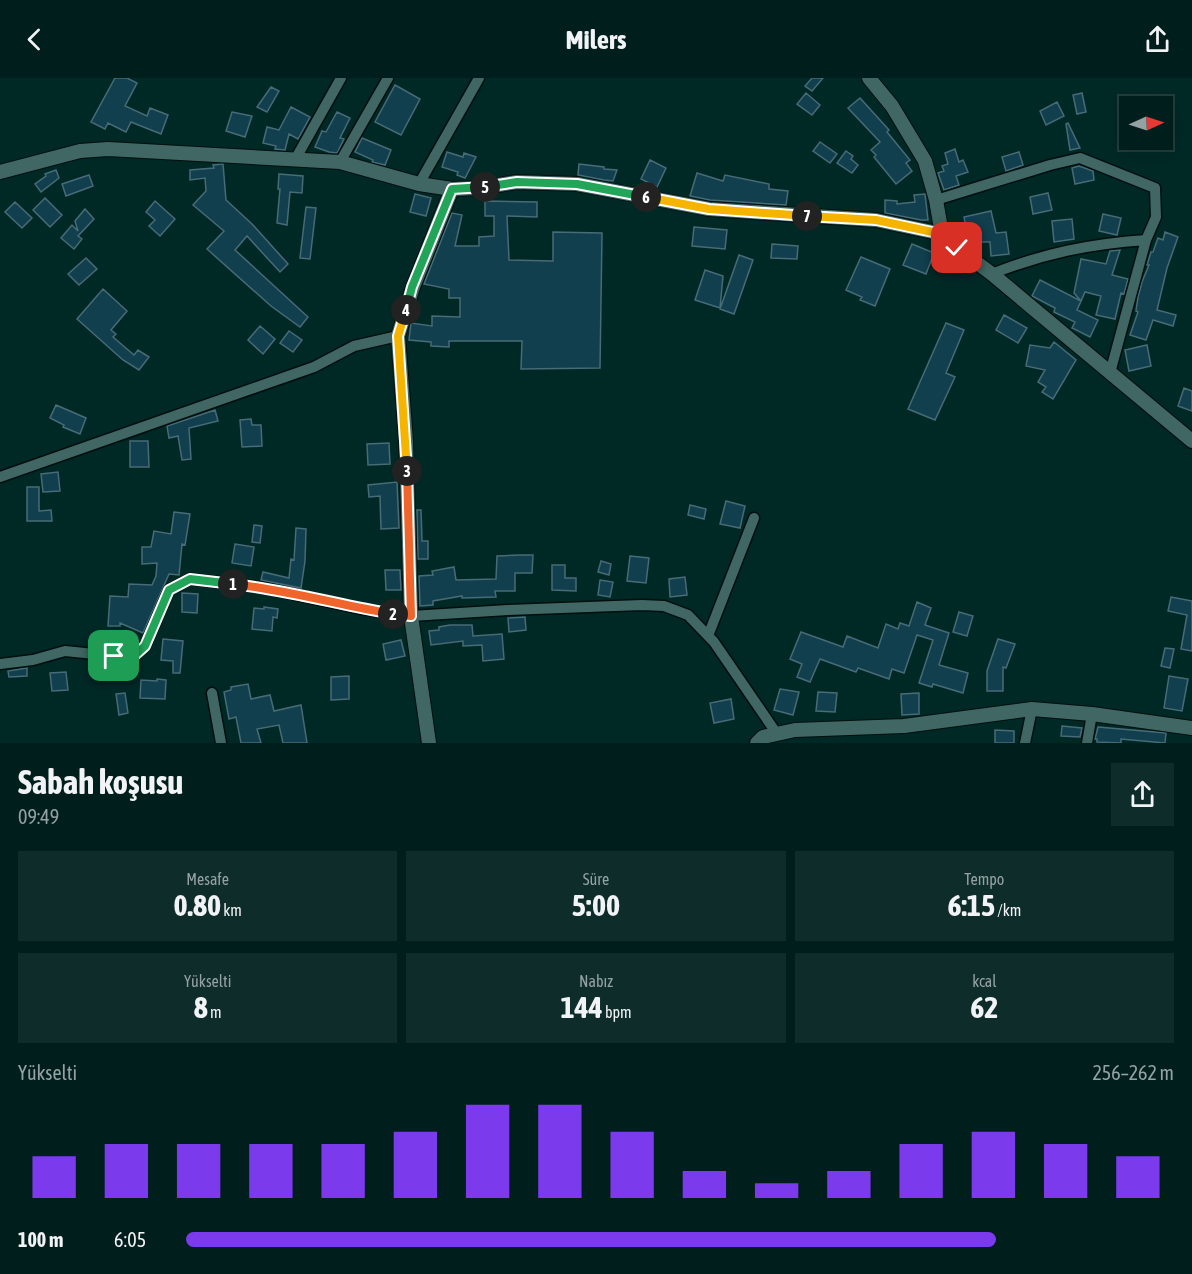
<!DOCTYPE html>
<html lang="tr">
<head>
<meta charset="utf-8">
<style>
	:root { --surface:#001f1c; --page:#0e2c29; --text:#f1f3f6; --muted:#95a2a3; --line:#223d3b; --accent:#7c3aed }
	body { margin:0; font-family:"Asap Condensed",sans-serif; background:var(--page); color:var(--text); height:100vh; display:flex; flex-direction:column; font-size:22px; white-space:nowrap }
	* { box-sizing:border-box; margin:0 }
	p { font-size:20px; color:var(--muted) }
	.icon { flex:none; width:33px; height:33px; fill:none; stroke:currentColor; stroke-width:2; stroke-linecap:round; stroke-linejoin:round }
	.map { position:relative; height:665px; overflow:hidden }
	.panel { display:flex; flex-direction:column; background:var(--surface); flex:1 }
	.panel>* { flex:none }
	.needle { width:39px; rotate:87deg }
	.controls { position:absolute; left:1119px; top:18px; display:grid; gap:12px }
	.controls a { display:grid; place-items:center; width:54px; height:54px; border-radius:0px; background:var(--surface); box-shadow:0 6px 24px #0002,0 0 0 2px var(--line); font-size:30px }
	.pin { position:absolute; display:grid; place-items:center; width:51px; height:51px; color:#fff; margin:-26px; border-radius:12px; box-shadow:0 3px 9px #0006 }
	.km { position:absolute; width:30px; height:30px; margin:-15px; border-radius:50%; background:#222; color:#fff; font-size:16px; line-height:30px; text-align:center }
	.round { display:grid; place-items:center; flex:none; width:63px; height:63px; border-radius:0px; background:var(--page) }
	.overview { display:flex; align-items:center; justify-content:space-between; height:102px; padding:0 18px }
	h1 { font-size:33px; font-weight:700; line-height:45px }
	.figures { display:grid; grid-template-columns:repeat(3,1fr); gap:9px; height:102px; padding:6px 18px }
	.figures div { display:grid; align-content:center; border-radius:0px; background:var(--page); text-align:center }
	.figures b { font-size:30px; font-weight:700 }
	.figures small { font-size:16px; font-weight:400 }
	.figures p { font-size:16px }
	.chart { height:168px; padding:12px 18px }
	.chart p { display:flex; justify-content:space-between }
	.chart svg { width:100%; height:108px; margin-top:6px; stroke:var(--accent); stroke-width:6 }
	ul { padding:0 18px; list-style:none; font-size:20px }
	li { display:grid; grid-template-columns:96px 72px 1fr; align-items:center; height:45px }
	li i { height:15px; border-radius:8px; background:var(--accent) }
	header { display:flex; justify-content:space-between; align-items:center; height:78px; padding:0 18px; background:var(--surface); font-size:27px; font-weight:700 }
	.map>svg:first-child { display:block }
	.building { fill:#113f4d; stroke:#476b77; stroke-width:1.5 }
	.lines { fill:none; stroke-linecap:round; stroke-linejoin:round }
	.minor-casing { stroke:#000f0e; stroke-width:13 }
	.tertiary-casing { stroke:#000f0e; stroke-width:16 }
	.minor { stroke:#406763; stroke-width:10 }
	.tertiary { stroke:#406763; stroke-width:14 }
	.split-1-casing { stroke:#fff; stroke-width:12 }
	.split-2-casing { stroke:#fff; stroke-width:12 }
	.split-3-casing { stroke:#fff; stroke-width:12 }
	.split-4-casing { stroke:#fff; stroke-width:12 }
	.split-5-casing { stroke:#fff; stroke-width:12 }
	.split-6-casing { stroke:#fff; stroke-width:12 }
	.split-7-casing { stroke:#fff; stroke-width:12 }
	.split-8-casing { stroke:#fff; stroke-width:12 }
	.split-1 { stroke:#22a559; stroke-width:8 }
	.split-2 { stroke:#f0652b; stroke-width:8 }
	.split-3 { stroke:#f0652b; stroke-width:8 }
	.split-4 { stroke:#f5b400; stroke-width:8 }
	.split-5 { stroke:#22a559; stroke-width:8 }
	.split-6 { stroke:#22a559; stroke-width:8 }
	.split-7 { stroke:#f5b400; stroke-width:8 }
	.split-8 { stroke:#f5b400; stroke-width:8 }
</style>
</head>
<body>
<header><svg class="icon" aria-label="back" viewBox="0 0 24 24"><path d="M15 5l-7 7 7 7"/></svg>Milers<svg class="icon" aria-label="share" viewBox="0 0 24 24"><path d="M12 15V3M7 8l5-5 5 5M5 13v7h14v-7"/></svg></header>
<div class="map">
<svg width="1192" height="665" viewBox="0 0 1192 665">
	<rect width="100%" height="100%" fill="#002926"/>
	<path class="building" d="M115,0H127L137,5L125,28L147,38L150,30L168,37L161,56L131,44L126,54L108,45L105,51L91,44Z
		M812,0H823L812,13L805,8Z
		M395,7L420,21L401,57L375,44Z
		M271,9L279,13L267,34L257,29Z
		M806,15L820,27L812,37L797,26Z
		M1082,15L1086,34L1077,36L1073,17Z
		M860,20L889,52L887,54L910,82L906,85L912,93L896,106L874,79L876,77L871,72L880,64L848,30Z
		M1057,24L1064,38L1046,47L1040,33Z
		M291,29L310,39L298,61L289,56L285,72L275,71L276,68L263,65L267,49L279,52Z
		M232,34L252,38L245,59L226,53Z
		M337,34L350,40L340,60L344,61L337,75L329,74L315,69L322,53L326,54Z
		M1068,45L1080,70L1070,72L1066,46Z
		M362,60L391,72L385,87L372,84L373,82L355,74Z
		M820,64L837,76L830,85L813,73Z
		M955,71L959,84L963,82L968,94L956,98L959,107L944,112L938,95L944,93L942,88L948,86L945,75Z
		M846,73L853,78L851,81L858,87L852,95L837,85Z
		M447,74L463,79L464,75L476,79L465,100L457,97L458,94L442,89Z
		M1019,74L1023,87L1006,93L1002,79Z
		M650,82L666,90L657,109L641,101Z
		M223,86L226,122L252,146L288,186L280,194L247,158L235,172L308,239L300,249L271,228L207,171L224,153L193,127L206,113L205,100L190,102V92L214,90L213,87Z
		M579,86L604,89V91L617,92L613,103L604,102L578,97Z
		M1079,88L1093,93L1094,102L1075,106L1072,90Z
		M56,92L59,100L41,114L35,106L46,98L45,96Z
		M697,95L723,103L725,97L769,106V111L788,113L786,127L710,122L690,118Z
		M279,96L303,98L302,115L290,114L287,147L277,145L280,111H278Z
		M89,97L93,108L66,118L62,106Z
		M1048,115L1052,132L1033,136L1030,119Z
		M415,116L431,120L426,138L410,134Z
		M925,116L928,142H921L885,135V122L897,123V126L915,124L914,117Z
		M45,120L62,137L50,149L33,132Z
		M155,123L175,141L160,158L149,148L155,142L146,134Z
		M485,123L537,124V139L507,138L509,182L553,183V154L602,155L600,290L521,291L522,263H449V269L431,268V264L409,262L411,245L432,248V238L460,239V220H449V211L424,206L452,135L462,137L455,168H479V159L494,158V138H485Z
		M15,124L32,140L22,150L5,134Z
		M306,129L316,130L310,181L300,180Z
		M85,131L94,141L78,158L82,161L74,171L61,160L72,147L78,153L75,143Z
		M991,133L996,155L1006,154L1009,176L991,178L990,164H980L979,151L967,154L964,139Z
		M1103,136L1121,140L1117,157L1099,153Z
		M1072,141L1074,161L1054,164L1052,143Z
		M694,149L727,152L725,171L692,168Z
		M1165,154L1178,159L1167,190L1157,232L1176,237L1173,248L1153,242L1146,262L1130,257L1138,234L1136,233L1138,219L1142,204L1149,187H1147L1151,174H1153L1158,160L1163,162Z
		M772,166L798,168L797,181L771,180Z
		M912,166L934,175L926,196L903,187Z
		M1120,172L1112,197L1128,201L1124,216L1121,215L1115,241L1096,237L1101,218L1085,214L1081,223L1074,215L1081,181L1106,186L1110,173Z
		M739,177L753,182L734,236L720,231Z
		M861,179L890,191L875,228L860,222L862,219L846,212Z
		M86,180L97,191L79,207L68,196Z
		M705,192L723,198L720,230L695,222Z
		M1040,202L1081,223L1077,232L1098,242L1090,259L1072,250L1075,244L1054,234L1055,230L1032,218Z
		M103,211L127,233L111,252L116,256L113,259L134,277L138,272L149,279L139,292L123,282L77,241Z
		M1004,237L1027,250L1018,265L996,252Z
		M946,245L964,252L946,295L955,299L935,342L908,331Z
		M260,248L275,261L263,276L248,262Z
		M289,253L302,262L293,274L280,265Z
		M1054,264L1076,282L1053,321L1042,314L1046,309L1038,304L1045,292L1026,288L1030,267L1050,270Z
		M1147,267L1151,288L1129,293L1125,272Z
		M1184,310L1192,313V333L1178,328Z
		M56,327L86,340L80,356L63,349L64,347L50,340Z
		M215,332L218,343L189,350L191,381L182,382L178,358L169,360L167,348Z
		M251,341L252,347H261L262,368L242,369L240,342Z
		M130,363H148L149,389H130Z
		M389,365L390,386L368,387L367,366Z
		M58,394L60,413L43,414L41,396Z
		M397,404L399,450L381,451L380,418L369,419L368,407Z
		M27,409H39V433L51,432L52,443H27Z
		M726,423L745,428L740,450L720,446Z
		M690,427L706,431L704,441L688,437Z
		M417,432H421L422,463H428V481H418Z
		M174,434L190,436L185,467L182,466L179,497L169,496L143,555L120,545V548H108L110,518L128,519L129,506L152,507L156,498L157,485L142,486V469H151L154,453L171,456Z
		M254,447L262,448L260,465L252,464Z
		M296,450L306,451L305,483L301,510L261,502L263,494L289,500L291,481L294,482Z
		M235,466L254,469L251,488L232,485Z
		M519,477H533L532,495H515V513H495L496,519L462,520V518L433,523V527L420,528L419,498L433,497L432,493L454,489L456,502L496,501L497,478Z
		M630,478L649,480L646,505L627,503Z
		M601,483L611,486L609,497L598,494Z
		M552,487H565V500H576V513L552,512Z
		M385,492H400L401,512H386Z
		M685,499L687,517L670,519L669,501Z
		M600,502L613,504L610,519L598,517Z
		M182,515L198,516L197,535L182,534Z
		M1171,519L1192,523V573L1181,571L1187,537L1168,533Z
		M917,524L931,530L925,547L949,555L939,587L968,595L963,615L933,606L932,609L919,605L933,562L917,557L904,595L892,591L889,601L858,590L856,594L820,581L810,604L797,599L802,586L790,581L801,554L843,569L847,558L878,570L886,546L898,551L900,545L909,548Z
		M264,529L278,531L277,540L273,539L272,553L252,551L254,530L264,531Z
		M959,534L973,538L967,558L953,554Z
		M525,539L526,552L509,554L508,540Z
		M450,547H472L473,558L502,556L504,581L483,583L482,567L463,568V563L431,567L429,553L439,552V549Z
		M163,561L183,563L180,595H173V583L161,582Z
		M998,561L1015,566L1006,590L1003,589V613H987V593Z
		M401,562L405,578L386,582L383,566Z
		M1165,570L1174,571L1170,590L1161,588Z
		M27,590V598L9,599L8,593Z
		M66,594L68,612L52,613L50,595Z
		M349,598V621L331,622V599Z
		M1169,598L1188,601L1182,633L1164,630Z
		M157,601L166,602L165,621L140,620L141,602L157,603Z
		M248,606L251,621L270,617L274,633L301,627L307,665H283L279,647L257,651L261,665H241L236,639L229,641L224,614L231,612V609Z
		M780,611L799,614L793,637L774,632Z
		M818,614L837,615L835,634L816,633Z
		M125,615L128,635L119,637L116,616Z
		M919,615V636L902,637L901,616Z
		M731,621L734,641L714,645L710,625Z
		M1062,648L1082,650L1080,659L1061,658Z
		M1098,649L1166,655L1165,665L1121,661V665L1097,664V661H1095Z
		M995,652L1014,653V665H995Z"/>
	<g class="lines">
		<defs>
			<path id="minor" d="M296,80L341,0
				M340,84L388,0
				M419,106L479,0
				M936,122L1050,87L1080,80L1155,110L1156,139L1146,162L1110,295
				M992,196C1044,175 1090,166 1146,162
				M0,399L314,289L354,268L398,258
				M708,558L754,440
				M0,586L33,582L65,573L114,578L135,577L145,568L169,512L190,501L259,509L361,531L411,538L508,532L642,527L664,528L688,537L714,564L777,656
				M212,615L221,665
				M1025,665L1032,631
				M1087,665L1092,636"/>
			<path id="tertiary" d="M869,0L892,28L925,83L936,122L942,156
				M0,94L80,73L108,71L340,84L419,106L452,111L479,110L517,104L577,106L709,131L876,142L942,156L957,170L992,196L1192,363
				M429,665L411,538L406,363L398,258L413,209L452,111
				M757,665L763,659L795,652L904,648L1032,631L1092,636L1192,650"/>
		</defs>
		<use href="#minor" class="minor-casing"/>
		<use href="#tertiary" class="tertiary-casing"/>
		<use href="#minor" class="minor"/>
		<use href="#tertiary" class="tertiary"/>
	</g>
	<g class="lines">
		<defs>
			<path id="split-1" d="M114,578L135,577L145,568L169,512L190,501L233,506"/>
			<path id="split-2" d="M233,506C287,512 340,527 393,536"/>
			<path id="split-3" d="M393,536L411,538L407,393"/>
			<path id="split-4" d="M406,232L398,258L407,393"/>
			<path id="split-5" d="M406,232L412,209L452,111L485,109"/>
			<path id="split-6" d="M485,109L517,104L577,106L646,119"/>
			<path id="split-7" d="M646,119L709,131L807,138"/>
			<path id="split-8" d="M807,138L876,142L942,156L957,170"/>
		</defs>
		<use href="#split-1" class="split-1-casing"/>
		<use href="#split-2" class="split-2-casing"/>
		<use href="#split-3" class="split-3-casing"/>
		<use href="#split-4" class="split-4-casing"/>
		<use href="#split-5" class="split-5-casing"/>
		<use href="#split-6" class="split-6-casing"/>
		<use href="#split-7" class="split-7-casing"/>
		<use href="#split-8" class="split-8-casing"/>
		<use href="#split-1" class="split-1"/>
		<use href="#split-2" class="split-2"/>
		<use href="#split-3" class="split-3"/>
		<use href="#split-4" class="split-4"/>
		<use href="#split-5" class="split-5"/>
		<use href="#split-6" class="split-6"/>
		<use href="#split-7" class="split-7"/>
		<use href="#split-8" class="split-8"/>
	</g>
</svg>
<div class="controls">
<a><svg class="needle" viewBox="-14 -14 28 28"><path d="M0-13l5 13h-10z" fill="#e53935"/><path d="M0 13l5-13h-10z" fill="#95a2a3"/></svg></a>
</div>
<div class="pin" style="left:114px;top:578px;background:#1e9e55"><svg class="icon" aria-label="arrive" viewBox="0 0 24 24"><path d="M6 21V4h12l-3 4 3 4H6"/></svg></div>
<div class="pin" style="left:957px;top:170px;background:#d93025"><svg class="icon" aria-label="check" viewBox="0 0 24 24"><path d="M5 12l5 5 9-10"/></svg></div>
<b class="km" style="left:233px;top:506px">1</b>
<b class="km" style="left:393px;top:536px">2</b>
<b class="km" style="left:407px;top:393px">3</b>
<b class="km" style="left:406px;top:232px">4</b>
<b class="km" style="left:485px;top:109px">5</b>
<b class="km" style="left:646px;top:119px">6</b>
<b class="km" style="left:807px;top:138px">7</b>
</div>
<section class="panel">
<div class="overview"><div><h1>Sabah koşusu</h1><p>09:49</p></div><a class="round"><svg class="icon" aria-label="share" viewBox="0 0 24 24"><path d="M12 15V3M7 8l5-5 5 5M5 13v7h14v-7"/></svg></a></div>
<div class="figures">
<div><p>Mesafe</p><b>0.80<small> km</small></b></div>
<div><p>Süre</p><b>5:00</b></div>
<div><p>Tempo</p><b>6:15<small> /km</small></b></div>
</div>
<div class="figures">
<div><p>Yükselti</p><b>8<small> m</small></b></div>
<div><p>Nabız</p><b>144<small> bpm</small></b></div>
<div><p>kcal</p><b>62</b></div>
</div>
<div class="chart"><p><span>Yükselti</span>256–262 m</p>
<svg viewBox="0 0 160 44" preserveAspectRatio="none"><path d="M5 44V27M15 44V22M25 44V22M35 44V22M45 44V22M55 44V17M65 44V6M75 44V6M85 44V17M95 44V33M105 44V38M115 44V33M125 44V22M135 44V17M145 44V22M155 44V27"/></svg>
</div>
<ul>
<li><b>100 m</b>6:05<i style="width:82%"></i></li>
</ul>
</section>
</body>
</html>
